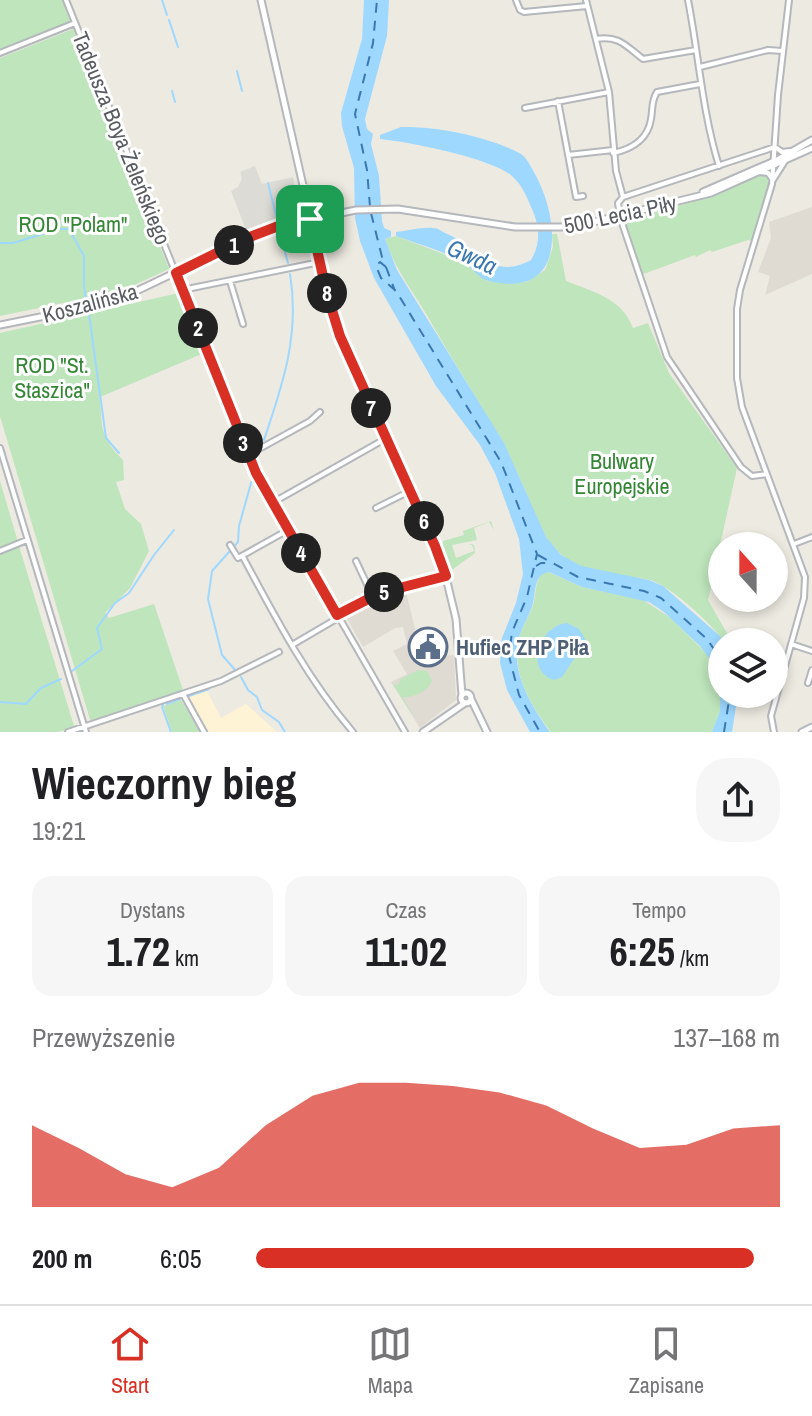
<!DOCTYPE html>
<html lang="pl">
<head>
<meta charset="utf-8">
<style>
	:root { --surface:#fff; --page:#f6f6f6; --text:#202124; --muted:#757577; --line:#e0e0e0; --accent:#d93025 }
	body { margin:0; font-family:"Archivo Narrow",sans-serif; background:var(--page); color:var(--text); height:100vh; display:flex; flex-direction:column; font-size:30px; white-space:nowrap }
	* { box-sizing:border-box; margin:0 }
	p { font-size:26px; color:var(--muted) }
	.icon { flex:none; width:44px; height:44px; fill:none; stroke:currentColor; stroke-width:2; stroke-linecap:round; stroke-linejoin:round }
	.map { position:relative; height:732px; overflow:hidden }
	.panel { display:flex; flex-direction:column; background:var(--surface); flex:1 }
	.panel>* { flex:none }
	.needle { width:52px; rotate:339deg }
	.fabs { position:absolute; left:708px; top:532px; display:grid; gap:16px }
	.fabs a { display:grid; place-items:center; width:80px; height:80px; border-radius:50%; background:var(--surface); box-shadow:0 4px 12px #0003; font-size:40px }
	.pin { position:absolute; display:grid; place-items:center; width:68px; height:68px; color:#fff; margin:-34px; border-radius:16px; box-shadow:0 4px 12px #0006 }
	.km { position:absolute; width:40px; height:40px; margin:-20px; border-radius:50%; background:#222; color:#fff; font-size:22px; line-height:40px; text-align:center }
	.round { display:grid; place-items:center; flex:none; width:84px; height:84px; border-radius:32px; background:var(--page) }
	.head { display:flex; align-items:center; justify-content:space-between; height:136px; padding:0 32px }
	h1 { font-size:44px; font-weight:700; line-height:60px }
	.stats { display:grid; grid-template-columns:repeat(3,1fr); gap:12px; height:136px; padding:8px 32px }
	.stats div { display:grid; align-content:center; border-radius:20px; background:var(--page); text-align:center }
	.stats b { font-size:40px; font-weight:700 }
	.stats small { font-size:22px; font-weight:400 }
	.stats p { font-size:22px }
	.chart { height:224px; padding:16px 32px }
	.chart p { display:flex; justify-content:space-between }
	.chart svg { width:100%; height:144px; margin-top:8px; fill:var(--accent); opacity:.7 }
	ul { padding:0 32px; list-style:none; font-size:26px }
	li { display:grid; grid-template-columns:128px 96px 1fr; align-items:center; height:60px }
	li i { height:20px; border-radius:10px; background:var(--accent) }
	.tab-bar { display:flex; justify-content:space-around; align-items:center; height:112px; border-top:2px solid var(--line); background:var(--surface); font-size:22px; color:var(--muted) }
	.tab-bar a { display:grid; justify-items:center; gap:4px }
	.tab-bar .active { color:var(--accent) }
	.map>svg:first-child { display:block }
	.commercial { fill:#fef3d4 }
	.industrial { fill:#dddbd5 }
	.education { fill:#dfdbd2 }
	.green { fill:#bee5bc }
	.water { fill:#9ed8ff }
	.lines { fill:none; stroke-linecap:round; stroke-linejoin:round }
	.stream { stroke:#9ed8ff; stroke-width:2 }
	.ferry { stroke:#3b78b1; stroke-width:2; stroke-dasharray:10 8; stroke-linecap:butt }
	.minor-casing { stroke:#b4b7bc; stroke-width:8 }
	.tertiary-casing { stroke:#b4b7bc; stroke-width:9 }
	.secondary-casing { stroke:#b4b8be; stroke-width:9 }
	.minor { stroke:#fff; stroke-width:4 }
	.tertiary { stroke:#fff; stroke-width:5 }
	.secondary { stroke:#fff; stroke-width:5 }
	.route-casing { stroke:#fff; stroke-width:16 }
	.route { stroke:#d93025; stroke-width:10 }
	.labels { text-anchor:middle; stroke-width:6; stroke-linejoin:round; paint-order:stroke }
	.street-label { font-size:22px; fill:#595d62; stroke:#fff }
	.park-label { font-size:22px; fill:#348635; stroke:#fff }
	.service-label { font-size:22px; font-weight:bold; fill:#4e5e75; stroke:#fff; text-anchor:start }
	.water-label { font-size:24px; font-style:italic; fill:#3b78b1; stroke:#fff }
</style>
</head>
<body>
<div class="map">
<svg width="812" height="732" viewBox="0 0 812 732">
	<rect width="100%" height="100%" fill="#edeae1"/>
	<path class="commercial" d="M207,691L221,718L246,704L277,732H209L188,697Z"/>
	<path class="industrial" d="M255,166L262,184L293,177L299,206L293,214L246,230L231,191L238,187L242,178L240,172Z"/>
	<path class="education" d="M812,207V274L765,295L770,276L758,272L771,238L769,222Z
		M405,588L422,657L454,655L456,700L420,728L391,682L407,674L393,651L407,644L403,627L395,628L363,647L345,615L380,595Z"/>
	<path class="green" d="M0,0H62L70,21L0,50Z
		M73,29L169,269L121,291L0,316V58Z
		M758,174L766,175L770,182L753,241L748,240L712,252L710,250L696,257L695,255L641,275L625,228L627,220L714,196Z
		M552,234H557L566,281C593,292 622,298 633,328L648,323L669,373L737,468L708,600L732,642H724C712,624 671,586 650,580C621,573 587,576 563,556C541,538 535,513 524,488C499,430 463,379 432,324C415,293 397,274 385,239L396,236L441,253L466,264L487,281L526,282L545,270L553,247Z
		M179,293L204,353L100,397C102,428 100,437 123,460L124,480L116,482L125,509L141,524L149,551L130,588L105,613L109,618L154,604L183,690L91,723L0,416V333Z
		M0,481L18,542L0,549Z
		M491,521L494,530L489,522L474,528L477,540L452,545L456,558L474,551L472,545H469L471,544L474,545L475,553L449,572L442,550L443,541L464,535L463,531Z
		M19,546L74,726L73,729L56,732H0V553Z
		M546,571L582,587L643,600L671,618L706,653L716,672L720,686V711L712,732H551C531,706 511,673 519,640C521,627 529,617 533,605C537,593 534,577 546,571Z
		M418,670L427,671L432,680C429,691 413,698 403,697L415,719L392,683L397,686L401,679Z
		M181,700L200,732H172L163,706Z"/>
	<path class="water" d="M364,0H389L387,36L365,119L367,129L373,134L371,144L379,176L382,221L384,228L391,231V237L385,239L397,270L504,443L546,537L561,555L581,566L649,580L663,586L720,636L724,642L722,694H738L732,732H712L720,711V686L709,658L700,646L664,612L649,602L582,587L549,572C534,574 536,590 533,603C530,615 522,626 519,638C510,672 531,705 550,732H530L507,690L500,663L502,638L516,603L523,574L519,539L495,473L480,445L436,386L374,278L360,241L355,218L354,168L342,126L341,113L362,39Z
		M401,127C436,126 491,137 521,154C527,158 531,167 535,174C560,219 567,300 489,281C479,279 474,269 465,264C445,251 418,244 396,236V232C407,231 421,227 433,228C438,228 441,231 445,233C478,246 491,282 531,260C540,245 540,230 534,214C528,200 524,187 512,176C491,158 410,142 380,139V135Z
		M567,623L579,629L586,641L562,677L554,680C523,670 540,625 567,623Z"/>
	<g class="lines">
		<path class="stream" d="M162,0L167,15
			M169,20L178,47
			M237,71L242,91
			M172,91L175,102
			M268,183L277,219
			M60,229H69L84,256V284
			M280,234L288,263
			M0,243H13L56,230
			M84,286L86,301
			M89,314L106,438L119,453
			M264,440C283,384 300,334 290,274
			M72,671L102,649L97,628L115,603L129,593L154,555L174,530
			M236,671L222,655L208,599L212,571L238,542L239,526L253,476
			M241,677L248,690L257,697L262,710L279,722L285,732
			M189,696L209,689
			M0,702L26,704L41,688L61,679
			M167,704L180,699
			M163,705L162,707L171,732"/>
		<path class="ferry" d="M370,207L367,170L355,114L373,43L377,0
			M371,213L383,261
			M386,267L380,262L376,266L381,278L396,291L501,462L537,554L527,597L512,632L509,656L519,695L540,732
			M386,267L395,291
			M538,555L578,577L644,591L661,598L707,639L722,661
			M536,566L541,563H548
			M724,732L730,694"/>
		<defs>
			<path id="minor" d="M66,0L256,473L405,732
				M516,0L520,10L524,12L587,6
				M586,0L609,92L616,171L623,197L618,203L620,217L667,357L741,467L752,476L767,474
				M688,0C699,56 702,111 719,166
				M596,39C619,35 626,46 643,59L696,50
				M0,53L75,23
				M700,67L768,50L783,51
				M558,101L576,197L583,196
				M525,108L609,92
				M613,153C632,149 648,139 651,119C653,109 651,101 657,92L700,84
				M568,155L613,150
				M759,172L768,173L773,180L785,161
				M623,197L775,147L782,152L790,151
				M230,281L243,324
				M182,290L320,262
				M0,448L86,732
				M248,455L310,421L320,412
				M272,503L385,439
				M376,508L410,491
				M794,544L812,537
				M230,545L238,558L288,530
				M0,551L27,540
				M243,557C275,617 308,680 353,732
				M356,561L372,595
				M337,615L373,596L446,576
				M791,644L812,651
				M292,645L338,618
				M808,683L812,670
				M183,694L204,732
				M68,732L221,681L279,652
				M774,732L771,716L804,598L805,577L742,407L737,378V309L740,290L772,184L778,95L789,0"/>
			<path id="tertiary" d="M261,0L331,309L355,373L443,565L456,619L462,695
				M703,192L779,159L812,140
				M290,222L300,214L304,197
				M0,325L80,309L126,296L254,235L321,217L356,210L398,209L515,227H573L711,193L812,148
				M461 698a5 5 0 1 1 10 0a5 5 0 1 1-10 0Z
				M471,699L487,732
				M423,732L465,703"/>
			<path id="secondary" d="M802,732L812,727"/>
		</defs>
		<use href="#minor" class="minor-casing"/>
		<use href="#tertiary" class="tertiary-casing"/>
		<use href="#secondary" class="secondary-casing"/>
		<use href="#minor" class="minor"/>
		<use href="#tertiary" class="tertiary"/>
		<use href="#secondary" class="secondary"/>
	</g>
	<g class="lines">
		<defs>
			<path id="route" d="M304,192L327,294L340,336L435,546L446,576L380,593L337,615L256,473L176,273L247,238L294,220L301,211Z"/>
		</defs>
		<use href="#route" class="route-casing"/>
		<use href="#route" class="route"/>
	</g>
	<defs>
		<symbol id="civic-ring" viewBox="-11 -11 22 22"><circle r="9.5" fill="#fff" stroke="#5c6f8a" stroke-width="1.5"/><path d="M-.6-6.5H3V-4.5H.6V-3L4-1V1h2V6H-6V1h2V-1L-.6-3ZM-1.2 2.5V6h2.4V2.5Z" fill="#5c6f8a"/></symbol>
	</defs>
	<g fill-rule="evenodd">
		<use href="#civic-ring" x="406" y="625" width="44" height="44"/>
	</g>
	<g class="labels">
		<g class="street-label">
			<text transform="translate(122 138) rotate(68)" y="8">Tadeusza Boya Żeleńskiego</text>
			<text transform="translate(620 214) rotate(-12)" y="8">500 Lecia Piły</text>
			<text transform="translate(90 303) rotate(-15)" y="8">Koszalińska</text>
		</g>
		<g class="park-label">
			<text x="73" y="232">ROD "Polam"</text>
			<text x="52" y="373">ROD "St.<tspan x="52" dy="25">Staszica"</tspan></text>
			<text x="622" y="469">Bulwary<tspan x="622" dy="25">Europejskie</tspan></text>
		</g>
		<g class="service-label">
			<text x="456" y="655">Hufiec ZHP Piła</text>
		</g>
		<g class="water-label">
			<text transform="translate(472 257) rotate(25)" y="8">Gwda</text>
		</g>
	</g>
</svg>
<div class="fabs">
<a><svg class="needle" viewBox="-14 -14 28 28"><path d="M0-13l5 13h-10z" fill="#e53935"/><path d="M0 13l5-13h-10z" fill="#757577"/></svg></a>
<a><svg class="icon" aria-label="layers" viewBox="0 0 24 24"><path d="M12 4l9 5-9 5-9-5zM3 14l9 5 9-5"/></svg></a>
</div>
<div class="pin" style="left:310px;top:219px;background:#1e9e55"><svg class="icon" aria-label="arrive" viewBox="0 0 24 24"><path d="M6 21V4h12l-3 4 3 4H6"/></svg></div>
<b class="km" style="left:234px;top:245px">1</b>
<b class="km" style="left:198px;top:328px">2</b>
<b class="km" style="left:243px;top:443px">3</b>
<b class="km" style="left:301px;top:553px">4</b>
<b class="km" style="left:384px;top:592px">5</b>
<b class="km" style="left:424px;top:521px">6</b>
<b class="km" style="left:371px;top:408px">7</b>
<b class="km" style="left:327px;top:293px">8</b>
</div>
<section class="panel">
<div class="head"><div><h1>Wieczorny bieg</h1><p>19:21</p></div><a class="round"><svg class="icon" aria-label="share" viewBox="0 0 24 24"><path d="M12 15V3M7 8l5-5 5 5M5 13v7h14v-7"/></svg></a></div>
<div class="stats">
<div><p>Dystans</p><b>1.72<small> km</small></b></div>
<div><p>Czas</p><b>11:02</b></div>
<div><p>Tempo</p><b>6:25<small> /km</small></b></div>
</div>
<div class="chart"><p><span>Przewyższenie</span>137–168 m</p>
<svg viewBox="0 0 160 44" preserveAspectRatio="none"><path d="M0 44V19L10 26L20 34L30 38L40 32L50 19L60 10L70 6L80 6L90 7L100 9L110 13L120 20L130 26L140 25L150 20L160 19V44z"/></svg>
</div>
<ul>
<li><b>200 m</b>6:05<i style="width:95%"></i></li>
</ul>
</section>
<nav class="tab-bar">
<a class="active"><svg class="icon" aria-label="home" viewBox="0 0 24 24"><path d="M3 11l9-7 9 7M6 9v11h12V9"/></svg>Start</a>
<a><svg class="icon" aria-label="map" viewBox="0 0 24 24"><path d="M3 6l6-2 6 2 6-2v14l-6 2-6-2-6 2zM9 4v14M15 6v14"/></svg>Mapa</a>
<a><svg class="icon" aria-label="saved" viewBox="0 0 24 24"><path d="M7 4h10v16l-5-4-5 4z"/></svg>Zapisane</a>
</nav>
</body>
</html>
